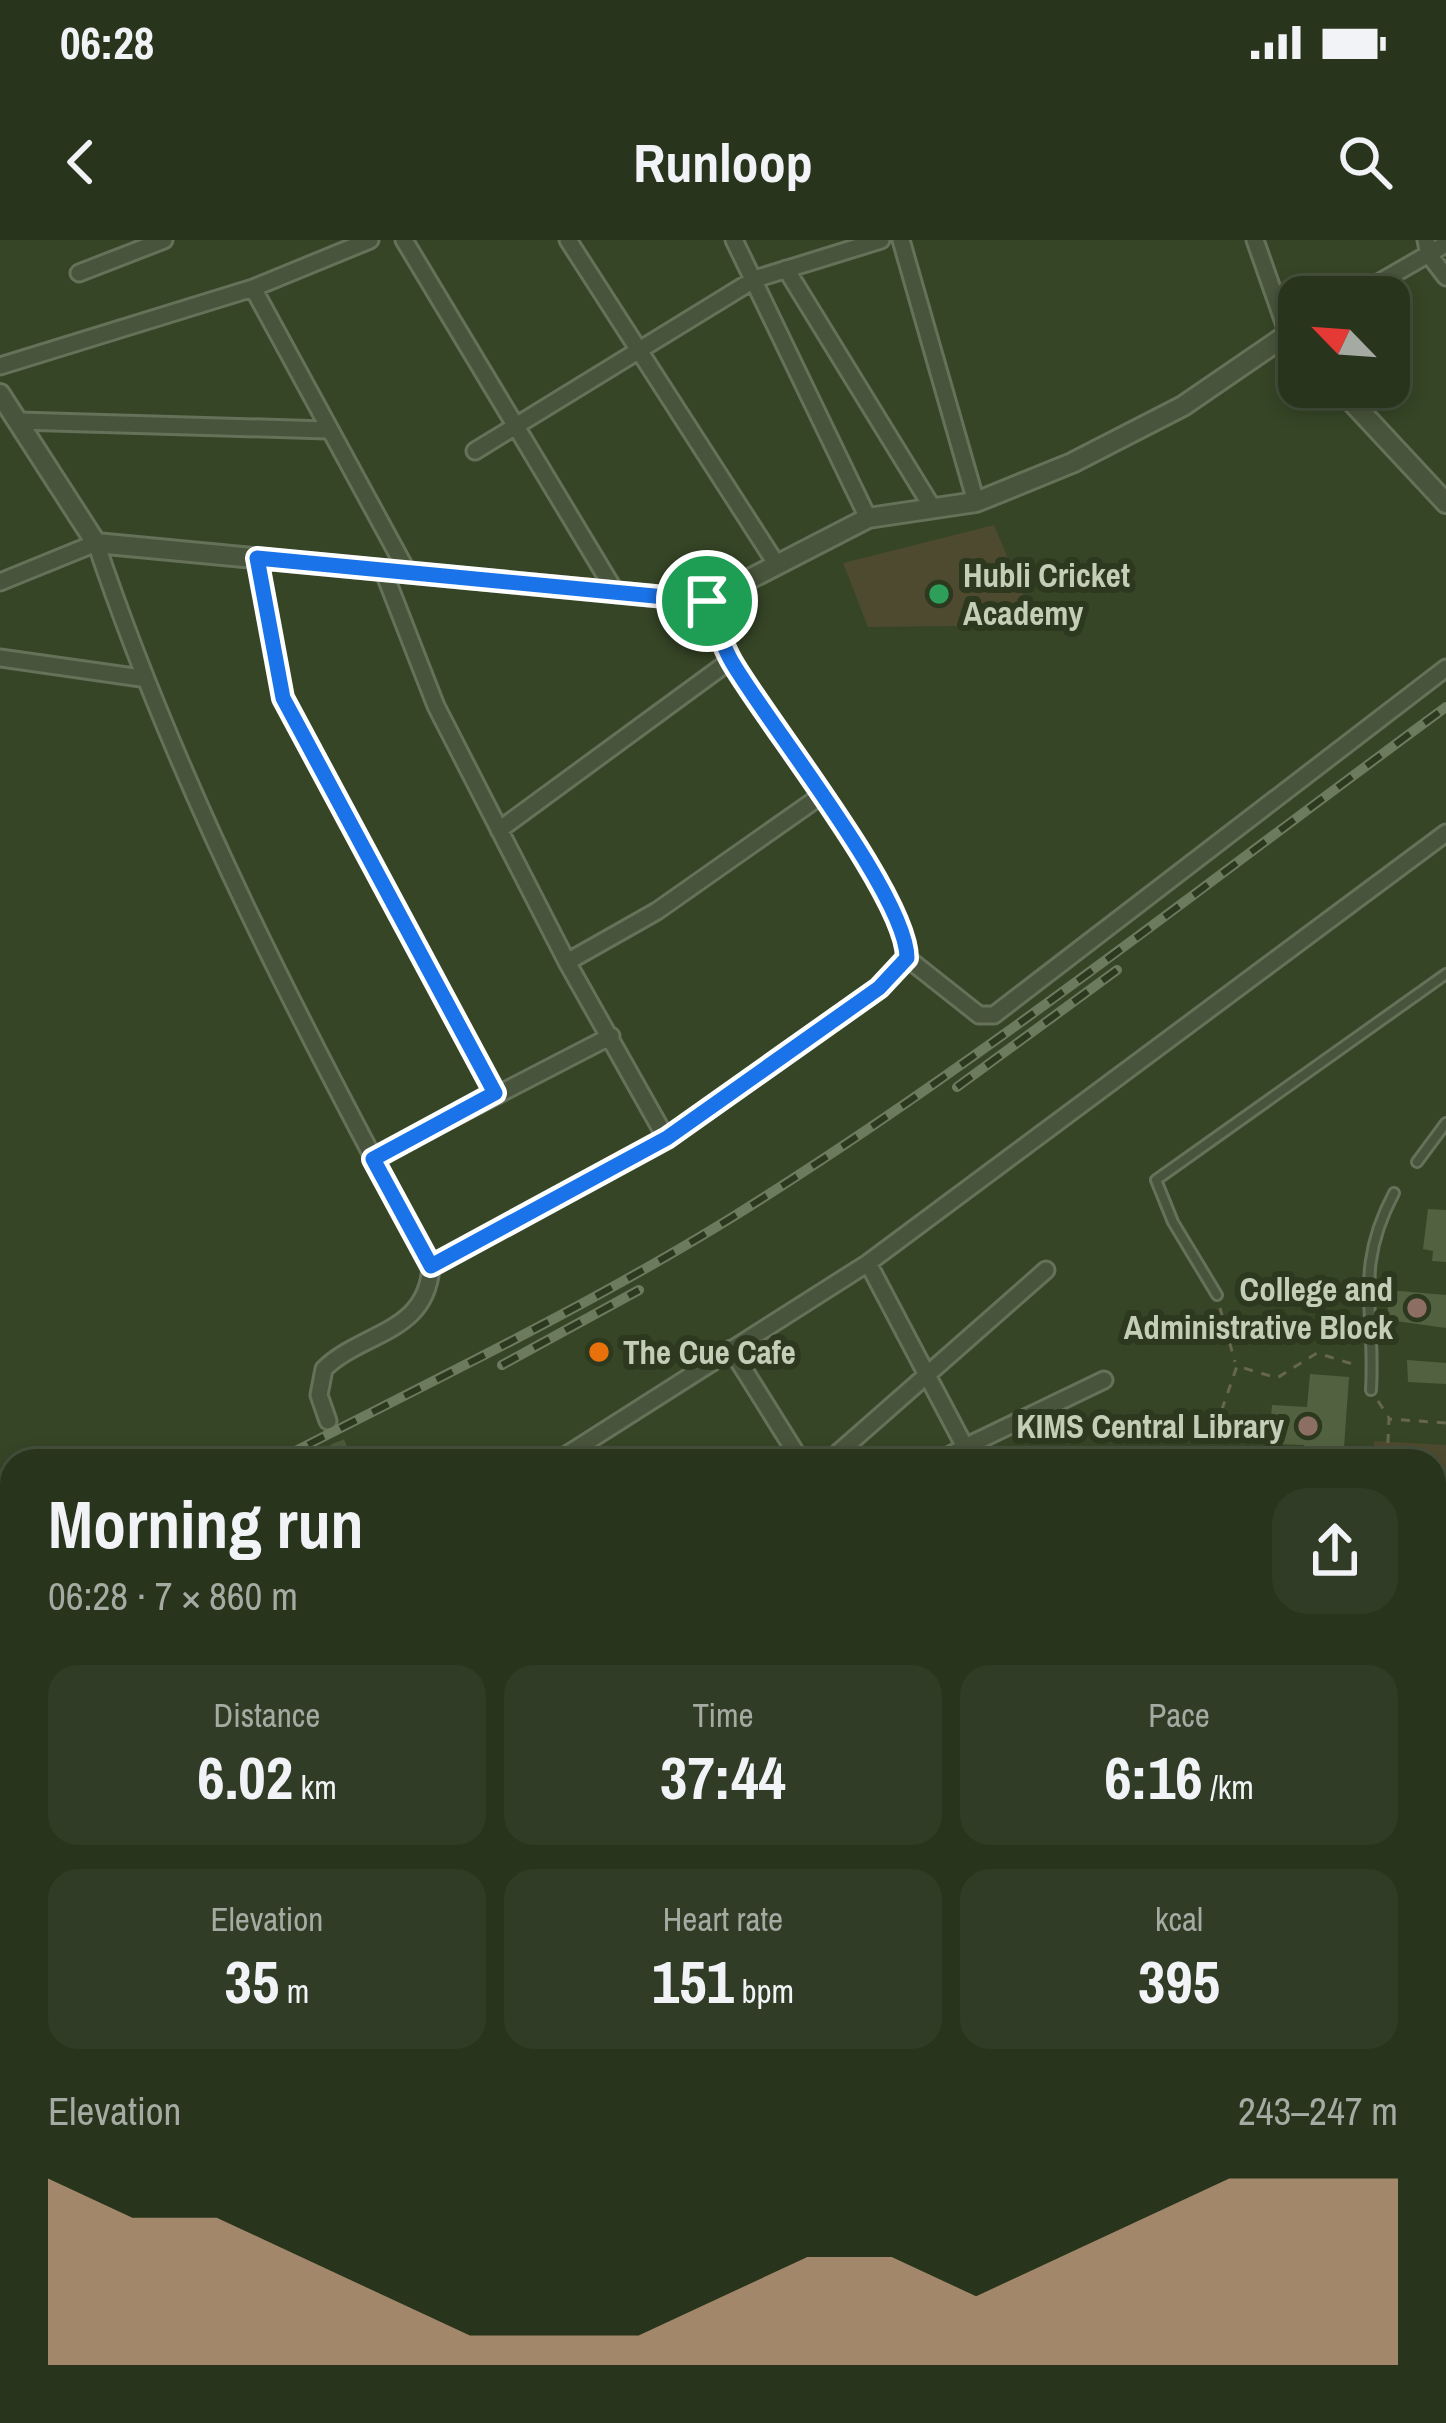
<!DOCTYPE html>
<html lang="en">
<head>
<meta charset="utf-8">
<style>
	:root { --surface:#28341c; --page:#303c25; --text:#f1f3f6; --muted:#a5aaa3; --line:#444f3b; --accent:#d6ab8b }
	body { margin:0; font-family:"Archivo Narrow",sans-serif; background:var(--page); color:var(--text); height:100vh; display:flex; flex-direction:column; font-size:45px; white-space:nowrap }
	* { box-sizing:border-box; margin:0 }
	p { font-size:39px; color:var(--muted) }
	.icon { flex:none; width:66px; height:66px; fill:none; stroke:currentColor; stroke-width:2; stroke-linecap:round; stroke-linejoin:round }
	.map { position:relative; flex:1; overflow:hidden }
	.sheet { position:absolute; left:0px; top:1209px; width:1446px; height:975px; display:flex; flex-direction:column; background:var(--surface); border-radius:36px 36px 0 0; box-shadow:0 6px 18px #0003,0 0 0 3px var(--line) }
	.sheet>* { flex:none }
	.needle { width:78px; rotate:295deg }
	.controls { position:absolute; left:1278px; top:36px; display:grid; gap:24px }
	.controls a { display:grid; place-items:center; width:132px; height:132px; border-radius:24px; background:var(--surface); box-shadow:0 6px 18px #0003,0 0 0 3px var(--line); font-size:60px }
	.pin { position:absolute; display:grid; place-items:center; width:102px; height:102px; color:#fff; margin:-51px; border:6px solid #fff; border-radius:50%; box-shadow:0 3px 12px #0007 }
	.round { display:grid; place-items:center; flex:none; width:126px; height:126px; border-radius:36px; background:var(--page) }
	.overview { display:flex; align-items:center; justify-content:space-between; height:204px; padding:0 48px }
	h1 { font-size:66px; font-weight:800; line-height:90px }
	.stats { display:grid; grid-template-columns:repeat(3,1fr); gap:18px; height:204px; padding:12px 48px }
	.stats div { display:grid; align-content:center; border-radius:30px; background:var(--page); text-align:center }
	.stats b { font-size:60px; font-weight:800 }
	.stats small { font-size:33px; font-weight:400 }
	.stats p { font-size:33px }
	.chart { height:336px; padding:24px 48px }
	.chart p { display:flex; justify-content:space-between }
	.chart svg { width:100%; height:216px; margin-top:12px; fill:var(--accent); opacity:.7 }
	.status { display:flex; justify-content:space-between; align-items:center; height:84px; padding:0 60px; background:var(--surface); direction:ltr }
	.status svg { height:33px; fill:currentColor }
	header { display:flex; justify-content:space-between; align-items:center; height:156px; padding:0 48px; background:var(--surface); font-size:54px; font-weight:800 }
	.map>svg:first-child { display:block }
	.green { fill:#4e4a2f }
	.building { fill:#526240 }
	.lines { fill:none; stroke-linecap:round; stroke-linejoin:round }
	.minor-tunnel { stroke:#4b593c; stroke-width:15; stroke-dasharray:15 8; stroke-linecap:butt }
	.service-casing { stroke:#667159; stroke-width:14 }
	.minor-casing { stroke:#667159; stroke-width:21 }
	.tertiary-casing { stroke:#667159; stroke-width:24 }
	.path { stroke:#67674e; stroke-width:3; stroke-dasharray:9 9; stroke-linecap:butt }
	.service { stroke:#48543b; stroke-width:8 }
	.minor { stroke:#48543b; stroke-width:15 }
	.tertiary { stroke:#48543b; stroke-width:18 }
	.rail-casing { stroke:#6c7b5d; stroke-width:10 }
	.rail { stroke:#2d391f; stroke-width:6; stroke-dasharray:18; stroke-linecap:butt }
	.route-casing { stroke:#fff; stroke-width:24 }
	.route { stroke:#1a73e8; stroke-width:15 }
	.leisure-dot { fill:#2e9e5b; stroke:#2d391f; stroke-width:4.5 }
	.education-dot { fill:#8d6e63; stroke:#2d391f; stroke-width:4.5 }
	.food-dot { fill:#e8710a; stroke:#2d391f; stroke-width:4.5 }
	.labels { text-anchor:middle; stroke-width:12; stroke-linejoin:round; paint-order:stroke }
	.poi-label { font-size:33px; font-weight:bold; fill:#c3cdb8; stroke:#2d391f; text-anchor:start }
</style>
</head>
<body>
<div class="status"><b>06:28</b><svg viewBox="0 0 49 12"><path d="M0 12V9h3v3zM5 12V6h3v6zM10 12V3h3v9zM15 12V0h3v12zM26 1h20v11H26zM47 4h2v5h-2z"/></svg></div>
<header><svg class="icon" aria-label="back" viewBox="0 0 24 24"><path d="M15 5l-7 7 7 7"/></svg>Runloop<svg class="icon" aria-label="search" viewBox="0 0 24 24"><circle cx="10" cy="10" r="6"/><path d="M15 15l6 6"/></svg></header>
<div class="map">
<svg width="1446" height="2183" viewBox="0 0 1446 2183">
	<rect width="100%" height="100%" fill="#364526"/>
	<path class="green" d="M994,285L1036,385L868,387L843,323Z
		M1374,1201L1446,1205V1309L1434,1308V1221H1373Z
		M1446,1347V1410L1434,1409V1355Z
		M1434,1427H1446V1492L1434,1482Z"/>
	<path class="building" d="M1428,969L1446,970V1022L1432,1021L1433,1011L1423,1009Z
		M1388,1050L1446,1055V1088L1388,1080Z
		M1407,1120L1446,1123V1144L1408,1142Z
		M1310,1134L1349,1137L1343,1221H1303L1304,1205L1269,1204L1272,1165L1307,1167Z"/>
	<g class="lines">
		<path class="minor-tunnel" d="M328,1181L345,1221"/>
		<defs>
			<path id="service" d="M1417,922L1446,883
				M1217,1055L1173,982L1156,940L1446,734
				M1371,1150C1376,1070 1353,1030 1394,953
				M1434,1337L1446,1330
				M1434,1496L1446,1500
				M1434,1557L1446,1558"/>
			<path id="minor" d="M404,0L616,353
				M568,0L777,325
				M734,0L868,278
				M901,0L976,262
				M1255,0L1288,94L1299,88
				M1426,0L1429,15L1446,37
				M786,29L932,267
				M79,33L164,0
				M253,48L408,333
				M1354,57L1446,4
				M0,126L253,48L370,0
				M19,181L327,190
				M475,211L755,39L881,0
				M257,318L283,457L495,853
				M383,330L436,466L567,722L666,898
				M0,342L96,303C181,555 305,792 431,1026C427,1094 363,1091 324,1129L319,1155L328,1181
				M0,418L141,438
				M499,590L731,420
				M907,718L979,775H994L1446,428
				M567,722L657,671L822,555
				M373,919L611,796
				M868,1023L965,1207L939,1221
				M431,1026L666,898L879,748L907,718C907,656 768,485 732,422C721,403 715,381 707,361
				M731,1109L801,1221
				M965,1207L1104,1140
				M557,1221L868,1023L1446,593
				M829,1221L1046,1030
				M0,1479L12,1473
				M0,1695L12,1713
				M0,1954L12,1946
				M0,2030L12,2032
				M0,2124L7,2183
				M172,2183L179,2176L204,2183
				M359,2183L362,2172
				M552,2183L556,2172
				M739,2183L740,2172
				M924,2183V2172
				M1038,2183V2172
				M1162,2183V2172"/>
			<path id="tertiary" d="M1338,147L1446,263
				M0,154L96,303L707,361L868,278L976,262L1072,223L1183,166L1288,94L1299,105"/>
		</defs>
		<use href="#service" class="service-casing"/>
		<use href="#minor" class="minor-casing"/>
		<use href="#tertiary" class="tertiary-casing"/>
		<path class="path" d="M1220,1068L1235,1122
			M1378,1161L1389,1178
			M1204,1221L1237,1126L1277,1138L1317,1113L1359,1126
			M1387,1221L1389,1179L1446,1183"/>
		<use href="#service" class="service"/>
		<use href="#minor" class="minor"/>
		<use href="#tertiary" class="tertiary"/>
		<defs>
			<path id="rail" d="M957,847L1117,730
				M502,1125L639,1050
				M276,1221C428,1143 585,1068 731,978C979,824 1210,640 1446,467
				M0,1369L12,1363"/>
		</defs>
		<use href="#rail" class="rail-casing"/>
		<use href="#rail" class="rail"/>
	</g>
	<g class="lines">
		<defs>
			<path id="route" d="M257,318L707,361C715,381 721,403 732,422C768,484 907,656 907,718L879,748L667,898L431,1026L373,919L495,853L283,458Z"/>
		</defs>
		<use href="#route" class="route-casing"/>
		<use href="#route" class="route"/>
	</g>
	<circle class="leisure-dot" cx="939" cy="354" r="12"/>
	<g class="education-dot">
		<circle cx="1417" cy="1068" r="12"/>
		<circle cx="1308" cy="1186" r="12"/>
	</g>
	<circle class="food-dot" cx="599" cy="1112" r="12"/>
	<g class="labels">
		<g class="poi-label">
			<text x="963" y="347">Hubli Cricket<tspan x="963" dy="38">Academy</tspan></text>
			<text x="1393" y="1061" text-anchor="end">College and<tspan x="1393" dy="38">Administrative Block</tspan></text>
			<text x="623" y="1124">The Cue Cafe</text>
			<text x="1284" y="1198" text-anchor="end">KIMS Central Library</text>
		</g>
	</g>
</svg>
<div class="controls">
<a><svg class="needle" viewBox="-14 -14 28 28"><path d="M0-13l5 13h-10z" fill="#e53935"/><path d="M0 13l5-13h-10z" fill="#a5aaa3"/></svg></a>
</div>
<div class="pin" style="left:707px;top:361px;background:#1e9e55"><svg class="icon" aria-label="arrive" viewBox="0 0 24 24"><path d="M6 21V4h12l-3 4 3 4H6"/></svg></div>
<section class="sheet">
<div class="overview"><div><h1>Morning run</h1><p>06:28 · 7 × 860 m</p></div><a class="round"><svg class="icon" aria-label="share" viewBox="0 0 24 24"><path d="M12 15V3M7 8l5-5 5 5M5 13v7h14v-7"/></svg></a></div>
<div class="stats">
<div><p>Distance</p><b>6.02<small> km</small></b></div>
<div><p>Time</p><b>37:44</b></div>
<div><p>Pace</p><b>6:16<small> /km</small></b></div>
</div>
<div class="stats">
<div><p>Elevation</p><b>35<small> m</small></b></div>
<div><p>Heart rate</p><b>151<small> bpm</small></b></div>
<div><p>kcal</p><b>395</b></div>
</div>
<div class="chart"><p><span>Elevation</span>243–247 m</p>
<svg viewBox="0 0 160 44" preserveAspectRatio="none"><path d="M0 44V6L10 14L20 14L30 22L40 30L50 38L60 38L70 38L80 30L90 22L100 22L110 30L120 22L130 14L140 6L150 6L160 6V44z"/></svg>
</div>
</section>
</div>
</body>
</html>
